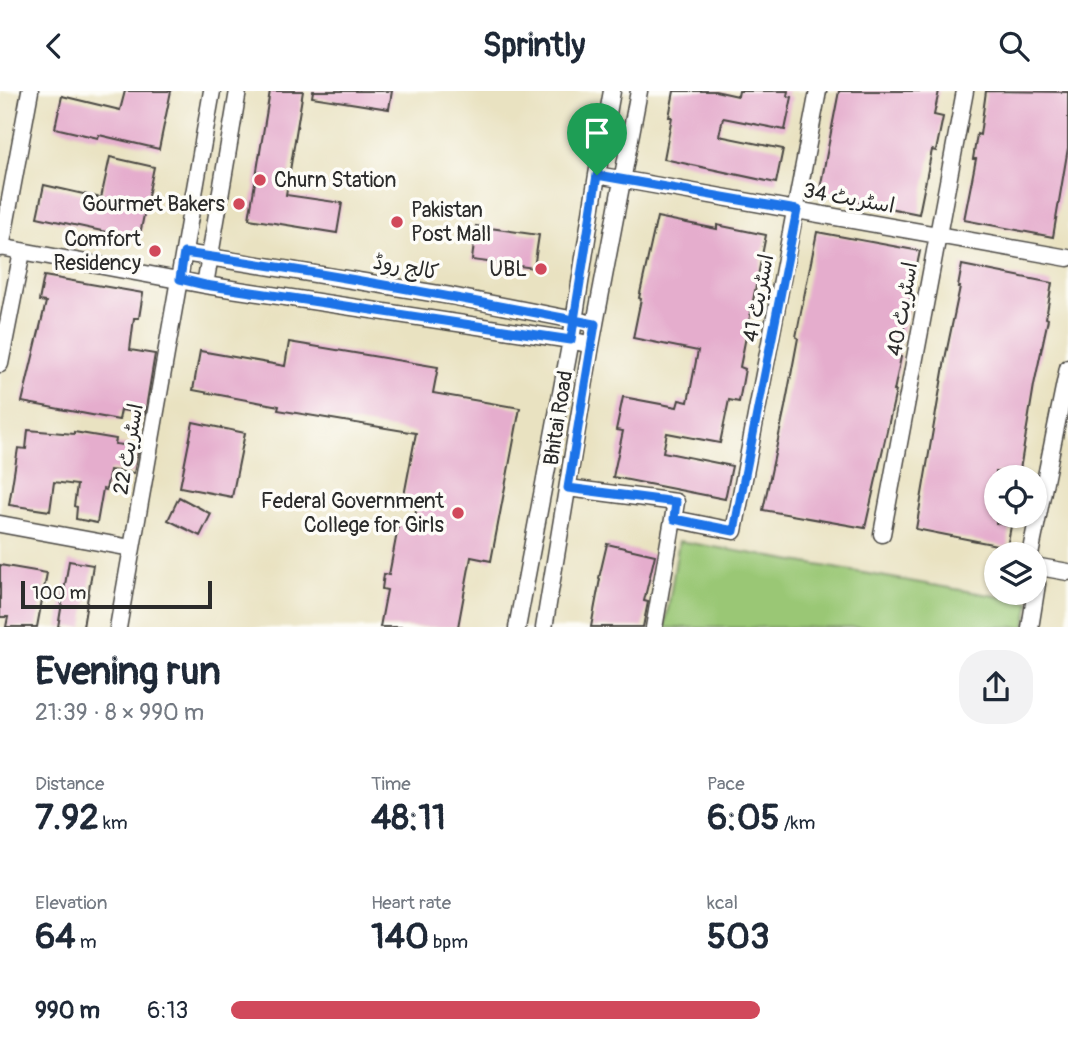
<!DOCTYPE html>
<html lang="en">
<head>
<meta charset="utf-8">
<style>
	:root { --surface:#fff; --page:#f2f2f3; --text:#1f2937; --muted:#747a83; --accent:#d1495b }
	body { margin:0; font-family:Pangolin,"Playpen Sans Arabic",sans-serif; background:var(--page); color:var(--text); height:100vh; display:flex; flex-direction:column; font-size:26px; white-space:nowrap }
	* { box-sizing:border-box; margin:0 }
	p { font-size:23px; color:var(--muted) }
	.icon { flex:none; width:38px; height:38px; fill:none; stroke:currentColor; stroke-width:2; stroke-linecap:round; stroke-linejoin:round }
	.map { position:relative; height:536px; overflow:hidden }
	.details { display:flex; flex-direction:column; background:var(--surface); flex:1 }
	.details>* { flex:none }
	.buttons { position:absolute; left:984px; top:374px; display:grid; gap:14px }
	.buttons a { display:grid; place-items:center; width:63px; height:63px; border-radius:50%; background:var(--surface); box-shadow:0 2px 5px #0004; font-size:35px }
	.scale { position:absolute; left:21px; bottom:18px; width:191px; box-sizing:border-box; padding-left:7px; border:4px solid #2b2b2b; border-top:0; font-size:19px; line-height:24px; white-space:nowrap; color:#2b2b2b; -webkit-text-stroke:5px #fdfcf7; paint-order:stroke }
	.pin { position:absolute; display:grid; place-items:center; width:60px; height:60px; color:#fff; margin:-72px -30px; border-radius:50% 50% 50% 0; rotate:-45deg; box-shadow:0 0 7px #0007 }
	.pin .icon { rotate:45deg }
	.round { display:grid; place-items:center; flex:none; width:74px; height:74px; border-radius:28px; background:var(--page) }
	.overview { display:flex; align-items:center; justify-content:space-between; height:119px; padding:0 35px }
	h1 { font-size:38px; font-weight:700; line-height:52px }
	.stats { display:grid; grid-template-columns:repeat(3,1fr); gap:10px; height:119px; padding:7px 35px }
	.stats div { display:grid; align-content:center }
	.stats b { font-size:35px; font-weight:700 }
	.stats small { font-size:19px; font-weight:400 }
	.stats p { font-size:19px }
	ul { padding:0 35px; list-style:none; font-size:23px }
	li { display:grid; grid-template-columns:112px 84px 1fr; align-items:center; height:52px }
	li i { height:18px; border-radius:9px; background:var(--accent) }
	header { display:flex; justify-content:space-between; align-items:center; height:91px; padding:0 35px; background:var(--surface); font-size:32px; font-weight:700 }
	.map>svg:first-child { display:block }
	.green { fill:#9ac775; stroke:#627950; stroke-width:2 }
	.building { fill:#e5adcd }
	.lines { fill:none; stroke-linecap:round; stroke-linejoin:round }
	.minor-casing { stroke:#484642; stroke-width:19 }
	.minor { stroke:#fff; stroke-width:16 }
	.route-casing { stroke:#fff; stroke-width:14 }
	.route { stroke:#1a73e8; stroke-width:9 }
	.poi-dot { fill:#d1495b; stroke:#fdfcf7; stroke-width:2.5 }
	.labels { text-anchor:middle; stroke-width:7; stroke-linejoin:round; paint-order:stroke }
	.poi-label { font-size:21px; fill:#2b2b2b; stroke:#fdfcf7; text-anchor:end }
	.street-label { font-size:21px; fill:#2b2b2b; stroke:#fdfcf7 }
</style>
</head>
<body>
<header><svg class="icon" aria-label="back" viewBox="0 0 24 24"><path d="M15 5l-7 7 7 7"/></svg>Sprintly<svg class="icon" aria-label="search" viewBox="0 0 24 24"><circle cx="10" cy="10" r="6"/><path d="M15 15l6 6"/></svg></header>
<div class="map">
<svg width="1068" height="537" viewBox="0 0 1068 537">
	<rect width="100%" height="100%" fill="#fdfcf7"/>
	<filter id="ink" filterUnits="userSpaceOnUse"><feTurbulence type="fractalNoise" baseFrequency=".0143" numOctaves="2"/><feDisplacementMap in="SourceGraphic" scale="14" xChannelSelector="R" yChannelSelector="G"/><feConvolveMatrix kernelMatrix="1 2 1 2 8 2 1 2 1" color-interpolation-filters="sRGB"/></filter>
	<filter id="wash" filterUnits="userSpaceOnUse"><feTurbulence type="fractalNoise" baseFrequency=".00686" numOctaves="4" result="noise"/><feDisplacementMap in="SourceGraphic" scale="28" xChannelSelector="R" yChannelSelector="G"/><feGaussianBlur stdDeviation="1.57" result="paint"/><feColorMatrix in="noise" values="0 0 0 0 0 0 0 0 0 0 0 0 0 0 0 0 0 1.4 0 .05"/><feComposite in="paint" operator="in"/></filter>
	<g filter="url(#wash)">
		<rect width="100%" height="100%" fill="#e9e2c1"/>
		<path class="green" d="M679,450L1030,511L1025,536L665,537Z"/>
		<g id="blocks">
			<path class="building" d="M125,0H171L159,58L99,44L98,47L55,37L62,5L120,19Z
				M270,0H303L286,104L342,112L337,142L249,128Z
				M313,0H392L389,18L312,6Z
				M674,0H715L738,5L739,0H788L787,5L792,6L785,39L723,27L719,45L783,58L776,92L664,68L672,26H669Z
				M839,0H939L934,24L943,26L936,60L932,59L919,123L819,103Z
				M986,0L1068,1V57L1053,146L964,129L976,68H973L977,43L980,44Z
				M110,66L154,76L139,148L37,126L44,94L101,107Z
				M657,126L717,138V134L766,144L740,276L745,278L739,311L729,309L720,352L667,342L663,361L732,375L725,408L613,386L623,340L616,339L623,306L677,316L679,309L688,311L698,260L633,247L641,208L639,207Z
				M476,135L539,144L534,177L472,169Z
				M817,141L920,160L898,265L901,266L894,300H896L865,437L763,419L785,316L798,247L796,246Z
				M962,174L1052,192L1046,227L1048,228L1034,294L1019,385L996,381V432L1011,435L1007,456L916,438L946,263L960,196H958Z
				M44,185L143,202L139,227H134L130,259L155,263L145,323L121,319L119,329L22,311L46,211L39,210Z
				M289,251L438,276L433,302L520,317L491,470L471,466L458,536H380L387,499L382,498L384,483L389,484L399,431L414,434L417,413L403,410L416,342L278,319L279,315L193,299L200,260L285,275Z
				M193,331L245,342L232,406L180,396Z
				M28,339L74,343V341L116,348L115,353L139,356L134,382L110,379L106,399L103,398L97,432L76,428L77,416L74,415L77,394L54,391L50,420L9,414L18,357L26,358Z
				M179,406L211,423L200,445L168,429Z
				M607,453L655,464L644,510L648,511L643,536H591L600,488L599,487Z
				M69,470L93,474L83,536H58Z
				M0,474L47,482L37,536H6L8,526H0Z"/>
		</g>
	</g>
	<g filter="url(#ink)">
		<use href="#blocks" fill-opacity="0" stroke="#484642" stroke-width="2"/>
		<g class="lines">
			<defs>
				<path id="minor" d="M597,84L1068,167
					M0,156L205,194L571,249L591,254
					M1,157L30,0
					M184,162L451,205L585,231
					M205,194L238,0
					M0,273L22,161
					M568,397L676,411L654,537
					M674,428L734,440L818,0
					M0,433L131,457
					M882,443L965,0
					M1030,464L1068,277
					M1034,475L1068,481
					M118,537L212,0
					M517,537L571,249L597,84L612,0
					M544,537L591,254L639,0
					M1030,537L1037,493L1034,479"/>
			</defs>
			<use href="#minor" class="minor-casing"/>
			<use href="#minor" class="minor"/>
		</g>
	</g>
	<g class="lines" filter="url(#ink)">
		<defs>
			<path id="route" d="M597,84L574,229L571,249L205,194L180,188L184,162C321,181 458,207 595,233L568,397L676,411L674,428L734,440L797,119L597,84"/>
		</defs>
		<use href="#route" class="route-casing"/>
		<use href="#route" class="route"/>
	</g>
	<g class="poi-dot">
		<circle cx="260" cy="89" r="7"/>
		<circle cx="239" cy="113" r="7"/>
		<circle cx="397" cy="131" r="7"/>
		<circle cx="155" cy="160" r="7"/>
		<circle cx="541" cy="178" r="7"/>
		<circle cx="458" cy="422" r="7"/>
	</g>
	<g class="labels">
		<g class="poi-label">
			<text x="274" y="96" text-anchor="start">Churn Station</text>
			<text x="225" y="120">Gourmet Bakers</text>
			<text x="411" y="126" text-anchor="start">Pakistan<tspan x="411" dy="24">Post Mall</tspan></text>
			<text x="141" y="155">Comfort<tspan x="141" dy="24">Residency</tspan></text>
			<text x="527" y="185">UBL</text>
			<text x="444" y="417">Federal Government<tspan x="444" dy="24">College for Girls</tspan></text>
		</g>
		<g class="street-label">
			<text transform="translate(849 107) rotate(10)" y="7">اسٹریٹ 34</text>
			<text transform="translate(406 176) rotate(10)" y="7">کالج روڈ</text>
			<text transform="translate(758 207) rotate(-79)" y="7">اسٹریٹ 41</text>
			<text transform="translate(902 218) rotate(-80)" y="7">اسٹریٹ 40</text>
			<text transform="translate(558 327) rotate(-81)" y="7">Bhitai Road</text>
			<text transform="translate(128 358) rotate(-80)" y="7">اسٹریٹ 22</text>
		</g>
	</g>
</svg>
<div class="buttons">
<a><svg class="icon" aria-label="locate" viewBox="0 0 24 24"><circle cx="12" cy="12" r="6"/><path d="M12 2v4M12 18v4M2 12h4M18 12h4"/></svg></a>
<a><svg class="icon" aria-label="layers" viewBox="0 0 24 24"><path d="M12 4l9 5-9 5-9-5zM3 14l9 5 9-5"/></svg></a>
</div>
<div class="scale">100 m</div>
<div class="pin" style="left:597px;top:84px;background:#1e9e55"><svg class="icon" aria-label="arrive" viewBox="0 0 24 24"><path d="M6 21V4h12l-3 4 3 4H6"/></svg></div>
</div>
<section class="details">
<div class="overview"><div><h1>Evening run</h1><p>21:39 · 8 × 990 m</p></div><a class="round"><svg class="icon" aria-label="share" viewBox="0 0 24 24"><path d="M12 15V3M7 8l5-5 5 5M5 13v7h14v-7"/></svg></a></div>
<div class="stats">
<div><p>Distance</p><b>7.92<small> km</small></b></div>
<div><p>Time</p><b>48:11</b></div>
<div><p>Pace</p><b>6:05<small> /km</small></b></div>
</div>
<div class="stats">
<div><p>Elevation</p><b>64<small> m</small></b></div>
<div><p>Heart rate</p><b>140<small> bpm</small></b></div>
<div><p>kcal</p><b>503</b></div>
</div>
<ul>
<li><b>990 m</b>6:13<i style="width:66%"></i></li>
</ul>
</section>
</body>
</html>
